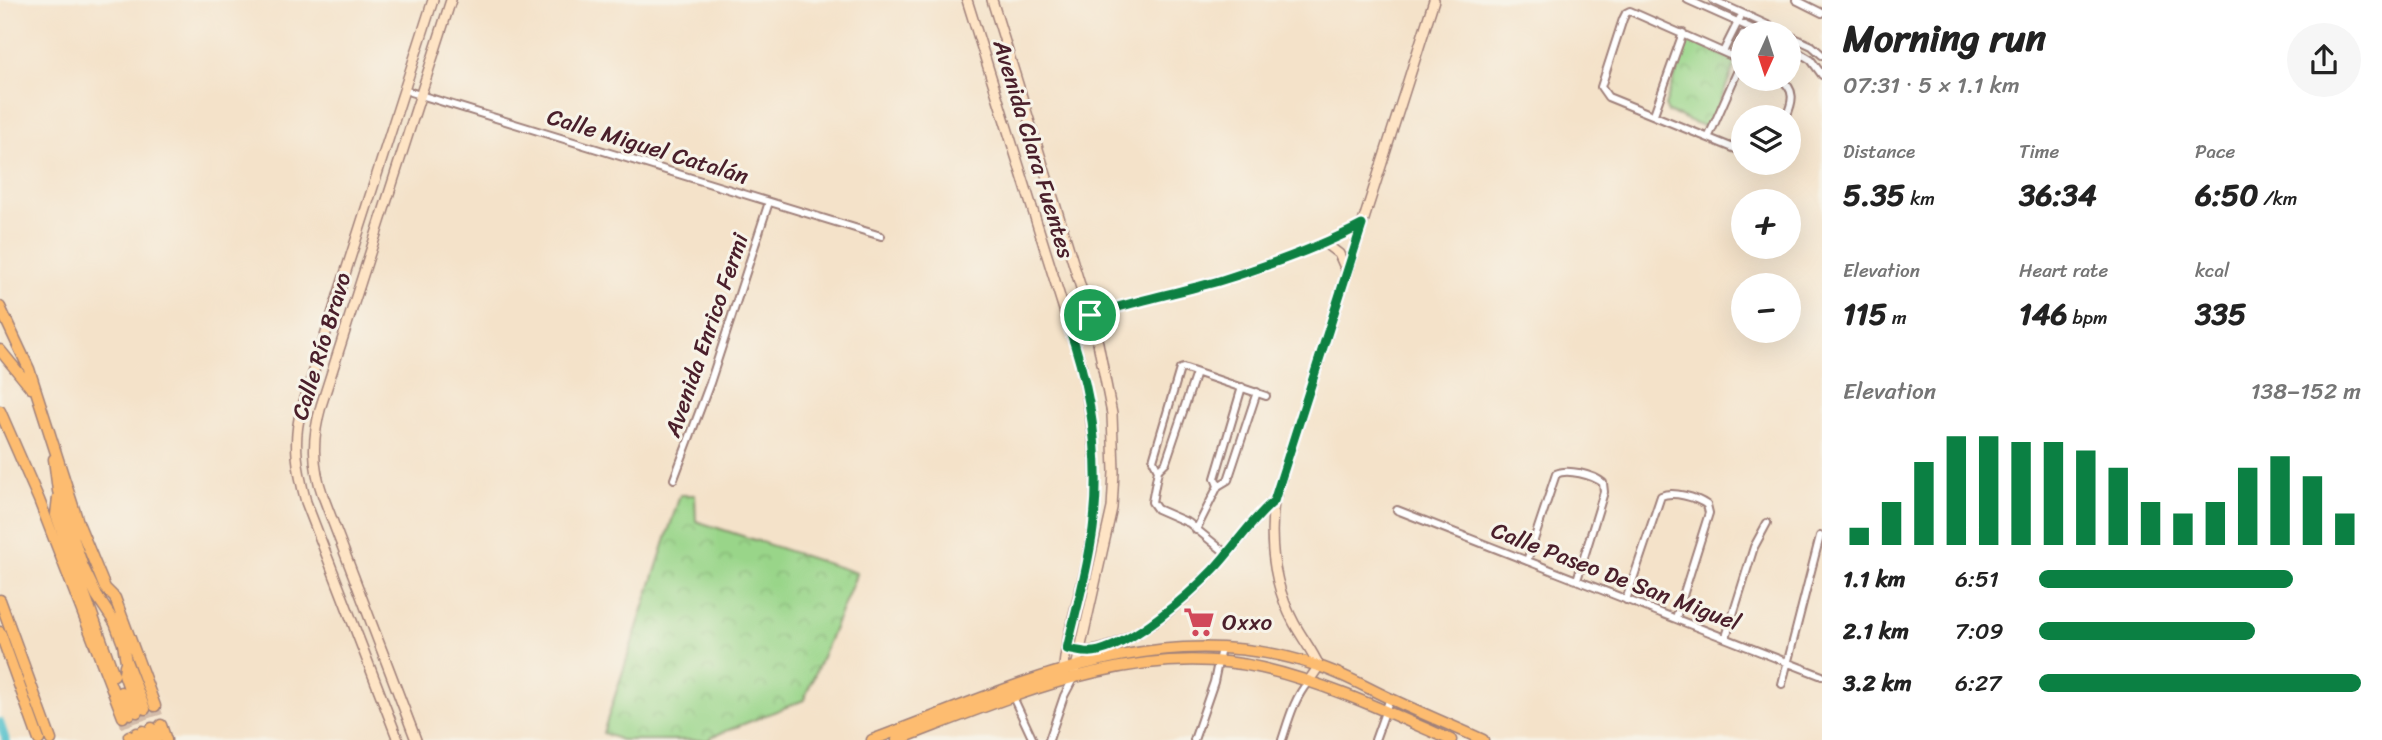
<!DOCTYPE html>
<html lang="en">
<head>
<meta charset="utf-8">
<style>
	:root { --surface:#fff; --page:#f6f6f6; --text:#222; --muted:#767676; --accent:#0b8043 }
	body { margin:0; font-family:Sriracha,sans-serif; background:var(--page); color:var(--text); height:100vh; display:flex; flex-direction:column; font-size:26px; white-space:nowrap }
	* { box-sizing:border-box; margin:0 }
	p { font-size:23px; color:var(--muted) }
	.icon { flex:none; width:38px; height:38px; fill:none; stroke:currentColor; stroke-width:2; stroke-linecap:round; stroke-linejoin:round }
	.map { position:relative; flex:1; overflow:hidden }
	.sheet { display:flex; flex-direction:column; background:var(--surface); width:560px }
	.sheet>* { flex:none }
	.needle { width:46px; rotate:183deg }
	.controls { position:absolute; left:1731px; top:21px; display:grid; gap:14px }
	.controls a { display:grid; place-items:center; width:70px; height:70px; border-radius:50%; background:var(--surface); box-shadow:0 7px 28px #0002; font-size:35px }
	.pin { position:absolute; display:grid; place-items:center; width:60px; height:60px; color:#fff; margin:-30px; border:4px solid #fff; border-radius:50%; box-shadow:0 2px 7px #0007 }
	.round { display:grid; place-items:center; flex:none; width:74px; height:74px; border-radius:37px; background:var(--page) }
	.head { display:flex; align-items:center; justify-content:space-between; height:119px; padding:0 21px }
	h1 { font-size:38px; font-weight:700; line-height:52px }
	.figures { display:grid; grid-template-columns:repeat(3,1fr); gap:10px; height:119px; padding:7px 21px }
	.figures div { display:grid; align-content:center }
	.figures b { font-size:30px; font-weight:700 }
	.figures small { font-size:19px; font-weight:400 }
	.figures p { font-size:19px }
	.chart { height:196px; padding:14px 21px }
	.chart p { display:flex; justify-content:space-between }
	.chart svg { width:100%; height:126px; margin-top:7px; stroke:var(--accent); stroke-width:6 }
	ul { padding:0 21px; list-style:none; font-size:23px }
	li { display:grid; grid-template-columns:112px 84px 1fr; align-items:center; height:52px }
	li i { height:18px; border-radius:9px; background:var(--accent) }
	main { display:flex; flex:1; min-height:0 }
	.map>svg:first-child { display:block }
	.park { fill:url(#park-crowns); stroke:#727a5a; stroke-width:2 }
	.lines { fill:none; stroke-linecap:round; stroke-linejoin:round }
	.canal { stroke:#54c1cc; stroke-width:8 }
	.primary-tunnel { stroke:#d2bba9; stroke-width:10; stroke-dasharray:10 5; stroke-linecap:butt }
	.street-casing { stroke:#9f807a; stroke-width:10 }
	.secondary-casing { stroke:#9f807a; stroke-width:12 }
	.primary-casing { stroke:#9f807a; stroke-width:13 }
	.street { stroke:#fff; stroke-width:6 }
	.secondary { stroke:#fee4c5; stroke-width:9 }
	.primary { stroke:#fdbc6f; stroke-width:10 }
	.route-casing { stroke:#fff; stroke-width:14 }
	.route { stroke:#0b8043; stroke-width:9 }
	.labels { text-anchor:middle; stroke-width:6; stroke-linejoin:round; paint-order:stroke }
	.street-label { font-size:23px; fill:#4a1f2b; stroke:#f7f3e8 }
	.poi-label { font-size:23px; fill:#4a1f2b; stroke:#f7f3e8; text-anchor:start }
</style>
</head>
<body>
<main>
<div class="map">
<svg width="1822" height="740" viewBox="0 0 1822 740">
	<defs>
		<pattern id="park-crowns" width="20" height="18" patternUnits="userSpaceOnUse" patternTransform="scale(1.75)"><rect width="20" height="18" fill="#99d589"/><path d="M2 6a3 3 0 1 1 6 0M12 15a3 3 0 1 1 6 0" fill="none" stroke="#85b676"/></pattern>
	</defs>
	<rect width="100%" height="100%" fill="#f7f3e8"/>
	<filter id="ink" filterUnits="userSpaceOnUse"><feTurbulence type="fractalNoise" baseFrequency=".0143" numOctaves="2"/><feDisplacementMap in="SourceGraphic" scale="14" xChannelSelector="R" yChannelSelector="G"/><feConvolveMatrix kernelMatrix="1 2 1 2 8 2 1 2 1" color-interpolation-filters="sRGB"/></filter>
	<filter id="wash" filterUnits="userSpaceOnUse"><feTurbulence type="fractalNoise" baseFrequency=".00686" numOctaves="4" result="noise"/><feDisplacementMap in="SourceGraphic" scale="28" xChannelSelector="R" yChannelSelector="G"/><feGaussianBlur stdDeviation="1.57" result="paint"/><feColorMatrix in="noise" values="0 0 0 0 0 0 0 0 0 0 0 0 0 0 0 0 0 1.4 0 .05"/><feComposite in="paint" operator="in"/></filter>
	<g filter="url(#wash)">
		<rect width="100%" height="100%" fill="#f4e2c9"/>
		<path class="park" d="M1690,41L1731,59L1735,64L1711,124L1705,127L1668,112L1665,106L1686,43Z
			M680,495H695L696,521L857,573L804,700L711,737V740H621L603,733Z"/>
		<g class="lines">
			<path class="canal" d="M0,722L6,740"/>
		</g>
	</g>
	<g filter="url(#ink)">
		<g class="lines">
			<path class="primary-tunnel" d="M155,706L161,725
				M145,709L152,728
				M137,712L143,731
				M130,714L137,733
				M123,717L129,736"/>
			<defs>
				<path id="street" d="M1688,0L1762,33
					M1713,0L1785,33
					M1796,0L1822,13
					M1788,35L1812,46L1822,55
					M1788,46L1811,60L1822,75
					M1723,52L1740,18
					M1733,56L1743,34
					M1743,61L1630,11L1626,13L1623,19L1601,87L1608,97L1743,152
					M1780,79C1796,89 1793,102 1786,117
					M404,90L881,236
					M1654,114L1683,33
					M1709,136L1742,61
					M1068,324C1117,304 1171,295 1222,279C1270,265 1317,248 1362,225
					M1196,373L1166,462L1158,470L1152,502L1157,509L1189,523L1227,554
					M1158,470L1153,460L1180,369L1183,368L1266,396
					M674,479L710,383L769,202
					M1218,486L1228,480L1257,392
					M1397,510L1822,676
					M1196,530L1218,486L1215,478L1242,387
					M1527,561L1556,474C1567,468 1593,475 1603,483L1604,492L1577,580
					M1626,600L1661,496C1673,491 1696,497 1707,505L1709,513L1676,618
					M1726,637L1754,547L1767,523
					M1782,684L1820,536
					M1013,697L1033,740
					M1049,740L1064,696L1074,677
					M1194,740L1214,682L1221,648
					M1282,740C1289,719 1294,699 1308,682
					M1375,740L1390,698"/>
				<path id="secondary" d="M967,0L1080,361C1094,423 1102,486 1090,549C1082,591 1066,633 1063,676
					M992,0L1098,343L1112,414L1114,472L1112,508L1075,672
					M1326,244L1339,254L1347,272
					M1076,651C1119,658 1186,600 1214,569C1235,547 1251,521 1274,501
					M1308,682L1319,666C1312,650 1302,638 1294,623C1274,586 1269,543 1274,501L1434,0
					M398,740L306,502C298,472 292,442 301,411L433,0
					M416,740L323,496C312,465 312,438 321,406L451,0"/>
				<path id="primary" d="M0,307L29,369L79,525L105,588L115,598L155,706
					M0,350L31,388
					M0,411L39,500L123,717
					M54,459L58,491L83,567L97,596L115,623L123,644L126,661L145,709
					M58,497L56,515L114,675
					M0,600L51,740
					M0,632L39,740
					M125,665L124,674L137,712
					M121,692L130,714
					M161,725L166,740
					M152,728L156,740
					M143,731L147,740
					M137,733L139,740
					M129,736L131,740
					M872,740C1018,686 1160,612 1318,666C1344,674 1367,688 1391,699C1421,713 1453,726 1483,740
					M897,740C1011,697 1137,639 1262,668C1327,683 1390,713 1451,740"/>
			</defs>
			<use href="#street" class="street-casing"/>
			<use href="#secondary" class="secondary-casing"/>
			<use href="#primary" class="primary-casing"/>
			<use href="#street" class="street"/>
			<use href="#secondary" class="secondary"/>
			<use href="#primary" class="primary"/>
		</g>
	</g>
	<g class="lines" filter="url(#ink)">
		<defs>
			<path id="route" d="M1362,225L1274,501C1250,521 1235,547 1213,570C1188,596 1135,642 1099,651C1088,654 1078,651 1067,649C1076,610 1088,570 1093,529C1102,460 1091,390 1068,324C1117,304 1171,295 1222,280C1270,265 1318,248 1362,225Z"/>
		</defs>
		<use href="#route" class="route-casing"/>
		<use href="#route" class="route"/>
	</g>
	<defs>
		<symbol id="supermarket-bare" viewBox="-9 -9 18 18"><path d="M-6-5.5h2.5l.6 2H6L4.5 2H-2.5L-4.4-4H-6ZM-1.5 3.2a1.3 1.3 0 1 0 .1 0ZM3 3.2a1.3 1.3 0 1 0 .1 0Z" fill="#d1495b" stroke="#f7f3e8" stroke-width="2.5" paint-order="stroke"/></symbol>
	</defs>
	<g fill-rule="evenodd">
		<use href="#supermarket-bare" x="1177" y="600" width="44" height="44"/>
	</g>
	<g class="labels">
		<g class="street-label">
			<text transform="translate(648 146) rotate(17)" y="8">Calle Miguel Catalán</text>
			<text transform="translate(1034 149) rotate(73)" y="8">Avenida Clara Fuentes</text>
			<text transform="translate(706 335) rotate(-71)" y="8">Avenida Enrico Fermi</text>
			<text transform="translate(321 346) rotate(-73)" y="8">Calle Río Bravo</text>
			<text transform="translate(1616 576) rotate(21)" y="8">Calle Paseo De San Miguel</text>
		</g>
		<g class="poi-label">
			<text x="1222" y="630">Oxxo</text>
		</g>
	</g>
</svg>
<div class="controls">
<a><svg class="needle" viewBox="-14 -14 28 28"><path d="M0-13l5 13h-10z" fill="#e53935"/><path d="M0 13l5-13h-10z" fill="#767676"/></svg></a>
<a><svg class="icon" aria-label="layers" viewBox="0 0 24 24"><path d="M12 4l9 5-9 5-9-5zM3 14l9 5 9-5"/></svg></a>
<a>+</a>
<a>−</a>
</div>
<div class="pin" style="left:1090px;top:315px;background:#1e9e55"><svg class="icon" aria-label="arrive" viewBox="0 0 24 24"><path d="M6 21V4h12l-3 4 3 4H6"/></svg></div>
</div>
<section class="sheet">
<div class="head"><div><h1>Morning run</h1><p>07:31 · 5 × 1.1 km</p></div><a class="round"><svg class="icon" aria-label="share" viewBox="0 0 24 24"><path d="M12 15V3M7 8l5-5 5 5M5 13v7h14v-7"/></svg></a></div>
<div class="figures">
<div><p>Distance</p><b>5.35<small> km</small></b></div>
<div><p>Time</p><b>36:34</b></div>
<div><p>Pace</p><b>6:50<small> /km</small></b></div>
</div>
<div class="figures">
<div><p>Elevation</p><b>115<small> m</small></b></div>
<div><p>Heart rate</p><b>146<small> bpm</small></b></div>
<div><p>kcal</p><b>335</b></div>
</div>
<div class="chart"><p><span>Elevation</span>138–152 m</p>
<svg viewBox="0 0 160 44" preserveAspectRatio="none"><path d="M5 44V38M15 44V29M25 44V15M35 44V6M45 44V6M55 44V8M65 44V8M75 44V11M85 44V17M95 44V29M105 44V33M115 44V29M125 44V17M135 44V13M145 44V20M155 44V33"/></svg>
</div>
<ul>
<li><b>1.1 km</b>6:51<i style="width:79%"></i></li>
<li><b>2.1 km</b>7:09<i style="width:67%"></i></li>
<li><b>3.2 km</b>6:27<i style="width:100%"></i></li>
</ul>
</section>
</main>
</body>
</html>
